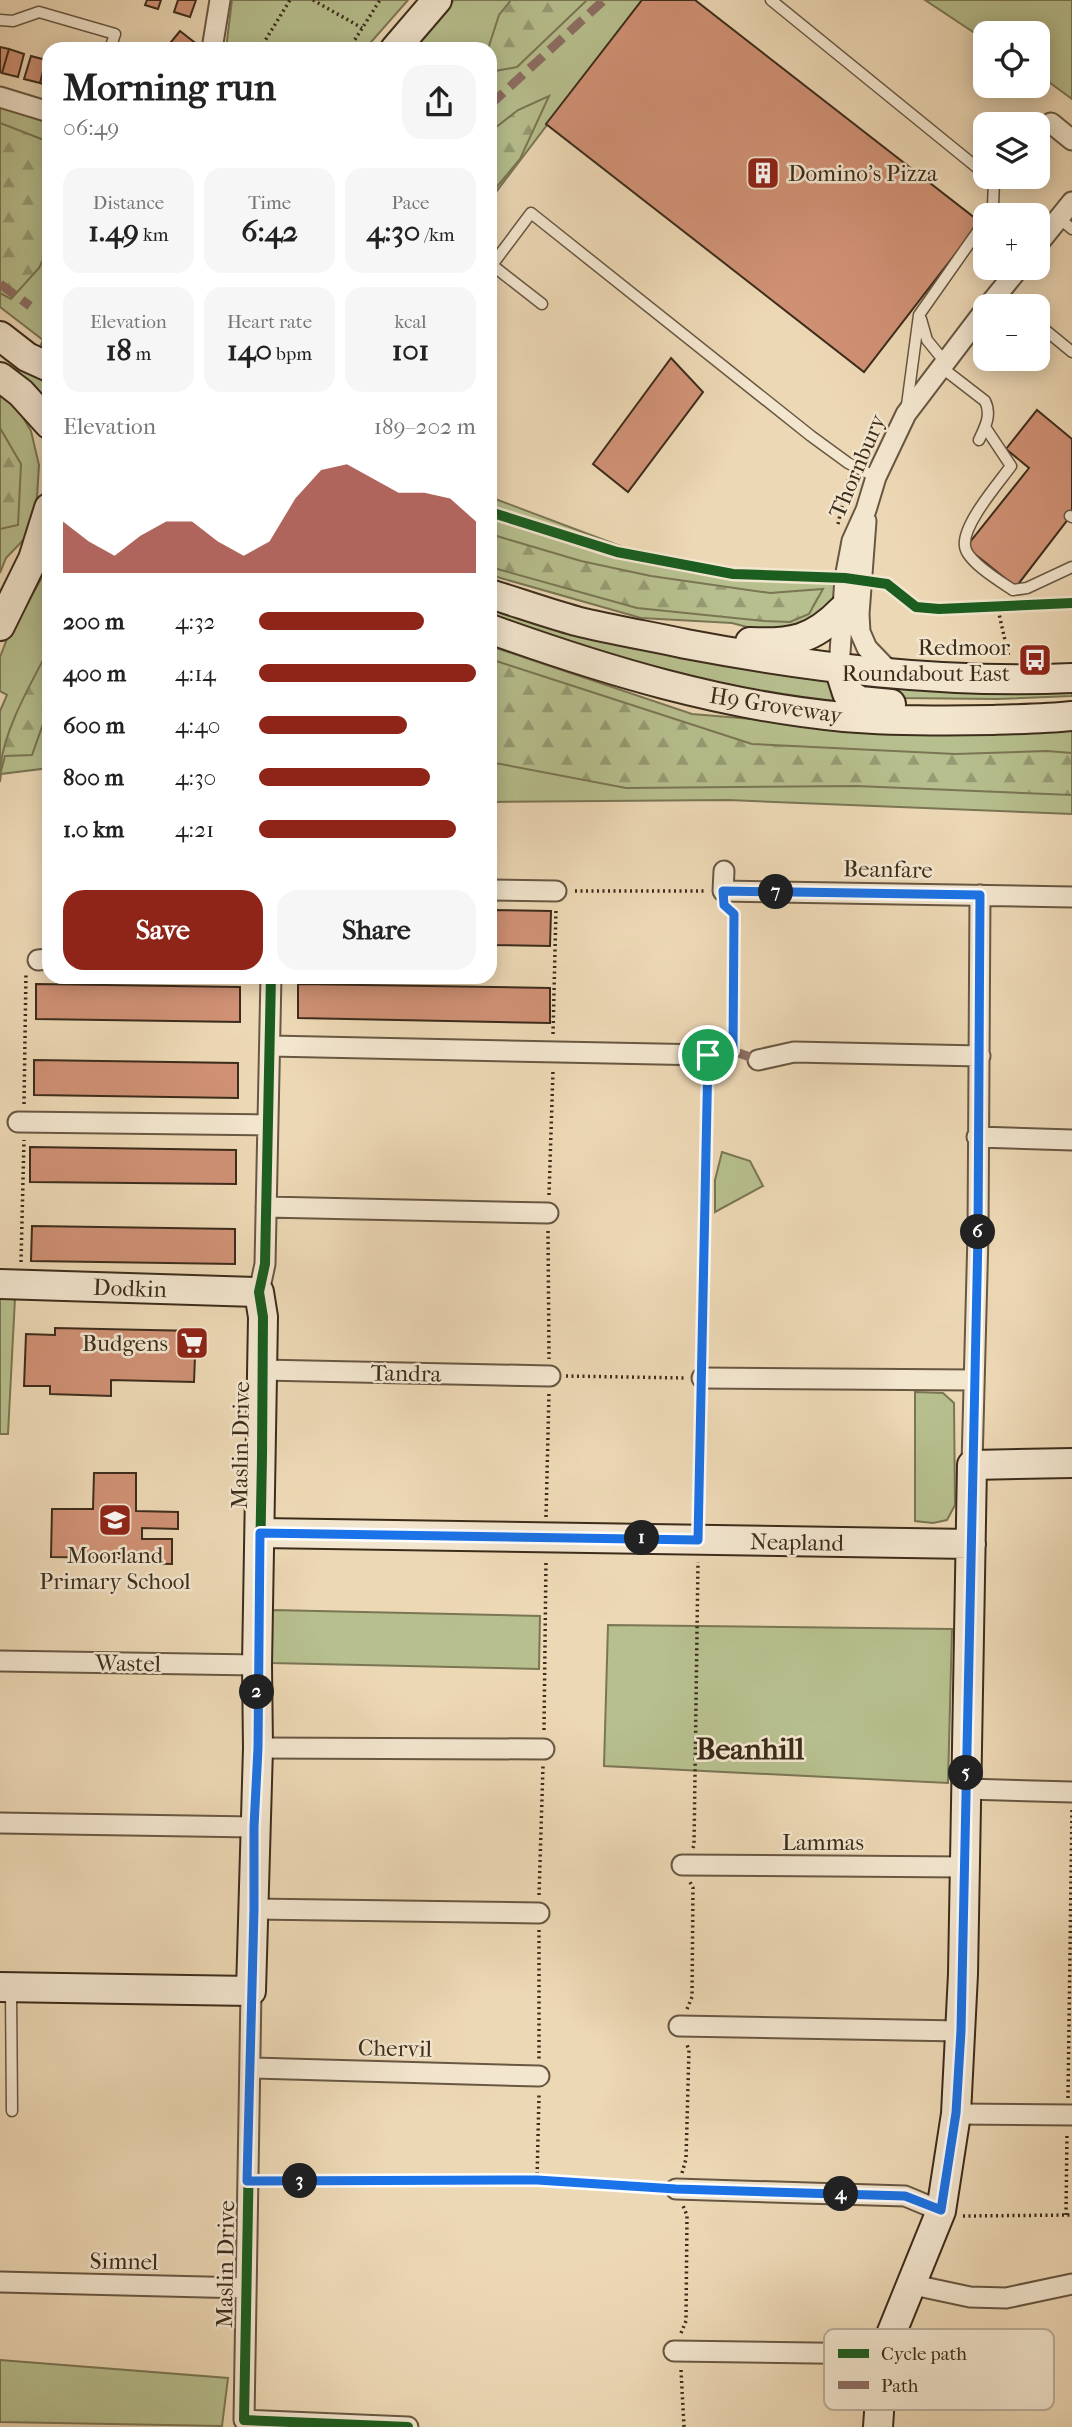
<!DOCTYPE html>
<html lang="en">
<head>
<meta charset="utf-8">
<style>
	:root { --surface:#fff; --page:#f6f6f6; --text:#222; --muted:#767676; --accent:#8f2418 }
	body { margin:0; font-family:"IM FELL French Canon",serif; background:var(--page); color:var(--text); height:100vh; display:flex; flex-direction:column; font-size:26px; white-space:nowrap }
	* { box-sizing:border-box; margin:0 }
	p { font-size:23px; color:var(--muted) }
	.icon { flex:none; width:38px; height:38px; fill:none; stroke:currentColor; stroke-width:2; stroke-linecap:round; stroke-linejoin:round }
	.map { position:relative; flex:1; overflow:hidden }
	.drawer { position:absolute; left:42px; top:42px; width:455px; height:942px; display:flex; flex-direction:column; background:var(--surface); border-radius:21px; box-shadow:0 4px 18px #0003 }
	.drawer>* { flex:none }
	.controls { position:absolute; left:973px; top:21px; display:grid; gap:14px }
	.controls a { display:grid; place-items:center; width:77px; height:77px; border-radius:14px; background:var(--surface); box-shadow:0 4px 18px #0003; font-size:35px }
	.pin { position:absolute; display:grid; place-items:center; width:60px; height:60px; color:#fff; margin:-30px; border:4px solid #fff; border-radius:50%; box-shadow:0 2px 7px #0007 }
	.km { position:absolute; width:35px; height:35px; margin:-18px; border-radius:50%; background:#222; color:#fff; font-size:19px; line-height:35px; text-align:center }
	.round { display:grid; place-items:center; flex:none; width:74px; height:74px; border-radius:21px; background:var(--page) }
	.summary { display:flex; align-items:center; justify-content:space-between; height:119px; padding:0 21px }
	h1 { font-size:38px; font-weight:700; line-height:52px }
	.stats { display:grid; grid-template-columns:repeat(3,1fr); gap:10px; height:119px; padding:7px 21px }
	.stats div { display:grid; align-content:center; border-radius:18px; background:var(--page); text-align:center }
	.stats b { font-size:30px; font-weight:700 }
	.stats small { font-size:19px; font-weight:400 }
	.stats p { font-size:19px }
	.chart { height:196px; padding:14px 21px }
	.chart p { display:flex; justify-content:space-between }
	.chart svg { width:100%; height:126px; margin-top:7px; fill:var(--accent); opacity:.7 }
	.button { display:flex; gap:14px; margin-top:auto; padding:14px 21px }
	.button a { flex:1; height:80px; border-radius:21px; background:var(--accent); color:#fff; font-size:28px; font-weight:700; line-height:80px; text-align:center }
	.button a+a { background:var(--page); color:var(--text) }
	ul { padding:0 21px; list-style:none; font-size:23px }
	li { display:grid; grid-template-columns:112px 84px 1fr; align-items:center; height:52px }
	li i { height:18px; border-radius:9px; background:var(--accent) }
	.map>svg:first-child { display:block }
	.green { fill:#b7bf8e; stroke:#7a7654; stroke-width:2 }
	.forest { fill:url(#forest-firs); stroke:#7a7654; stroke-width:2 }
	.building { fill:#d09175; stroke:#3c2c1b; stroke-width:2 }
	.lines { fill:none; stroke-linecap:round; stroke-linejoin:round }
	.lane-casing { stroke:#685742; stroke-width:13 }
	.street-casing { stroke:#685742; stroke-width:23 }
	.secondary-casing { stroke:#3c2c1b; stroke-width:32 }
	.path { stroke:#3c2c1b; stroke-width:3.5; stroke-dasharray:2 3.5; stroke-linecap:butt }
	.lane { stroke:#f3e6cf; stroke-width:10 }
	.street { stroke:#f3e6cf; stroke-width:19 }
	.secondary { stroke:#f3e6cf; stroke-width:28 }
	.quiet { stroke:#8d6e63; stroke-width:9; stroke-dasharray:18 9; stroke-linecap:butt }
	.cycleway-casing { stroke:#f3e6cf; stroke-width:15 }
	.cycleway { stroke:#1b5e20; stroke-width:10 }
	.route-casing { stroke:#fff; stroke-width:14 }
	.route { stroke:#1a73e8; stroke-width:9 }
	.labels { text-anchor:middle; stroke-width:5; stroke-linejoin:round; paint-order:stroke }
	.poi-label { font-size:23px; fill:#3c2c1b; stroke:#f3e6cf; text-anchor:end }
	.street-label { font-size:23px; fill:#3c2c1b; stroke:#f3e6cf }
	.district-label { font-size:30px; font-weight:bold; fill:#3c2c1b; stroke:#f3e6cf }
	.key { fill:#f3e6cf; stroke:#bcae99; stroke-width:2 }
	.key-label { font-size:19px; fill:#3c2c1b }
</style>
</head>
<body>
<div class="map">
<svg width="1072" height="2427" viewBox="0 0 1072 2427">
	<defs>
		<pattern id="forest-firs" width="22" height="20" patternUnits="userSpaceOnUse" patternTransform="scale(1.75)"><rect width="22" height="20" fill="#b7bf8e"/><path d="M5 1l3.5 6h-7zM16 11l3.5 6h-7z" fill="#969b73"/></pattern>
	</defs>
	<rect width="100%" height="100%" fill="#edd8b5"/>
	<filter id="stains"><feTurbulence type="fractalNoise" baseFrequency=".00286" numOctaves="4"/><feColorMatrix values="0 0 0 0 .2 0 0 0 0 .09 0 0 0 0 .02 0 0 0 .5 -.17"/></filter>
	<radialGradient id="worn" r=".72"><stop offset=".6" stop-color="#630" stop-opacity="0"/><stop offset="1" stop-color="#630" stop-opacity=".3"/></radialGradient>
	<path class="green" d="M232,0H408L365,49H226Z
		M454,0H642L490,200V49H412Z
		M925,0H1072V99L1038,74V33H985V40Z
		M0,104L49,121V351L39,349L43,340L0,307Z
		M24,365L49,376V388L40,400L16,375Z
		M0,392L17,407L31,431L39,465L37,498L29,534L6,558L0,573Z
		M490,497L636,552L751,572L836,583L832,603L804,627L770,633L732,623L641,618L490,575Z
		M49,565V768L1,774L0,782V711L7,695L0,691V657L7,639Z
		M490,603L828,676L849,703C774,697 700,683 628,663C581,650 536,633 490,618Z
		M490,646L692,714L873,729L1072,730V814L728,800L490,802Z
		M860,680L1072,687V696L997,699L899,698L860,689Z
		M722,1152L750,1161L763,1186L715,1212V1180Z
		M0,1297L15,1298L8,1434H0Z
		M915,1392L943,1393L954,1403L955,1505L947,1520L933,1523L915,1521Z
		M272,1610L540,1616L539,1669L271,1663Z
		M608,1625L952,1629L948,1783L604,1766Z
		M0,2360L228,2378L222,2426L0,2422Z"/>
	<path class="forest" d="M511,0H587L517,67L490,72V49H488L499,15Z
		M549,96L520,159L490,195V132L518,110Z
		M0,123L49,142V248L39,268L11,299L0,293Z
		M0,428L21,464L18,525L0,529Z
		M490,534L581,561L651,576L770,593L823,589L809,614L790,622L765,621L637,608L490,567Z
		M49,649V707L32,755L5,756L0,775C0,736 31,683 49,649Z
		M490,659L752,744L955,754L1047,751L1072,753V795L856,786L626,788L490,762Z"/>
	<path class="building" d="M147,0H161L158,9L145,5Z
		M178,0H196L190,17L174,12Z
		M642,0H695L980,222L864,372L546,124Z
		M180,31L203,49H181L171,42Z
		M0,47L9,49L2,73L0,72Z
		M9,49L24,54L18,77L2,73Z
		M31,56L46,60L40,83L24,79Z
		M46,60L49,61V86L40,83Z
		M671,358L703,392L628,492L593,464Z
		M1037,410L1072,439V514L1016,587L966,547L1029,468L1006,449Z
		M490,910L551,911L550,946L490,945Z
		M36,984L240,987V1022L36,1019Z
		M298,984L550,988V1023L298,1018Z
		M34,1060L238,1063V1098L34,1095Z
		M30,1147L236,1150V1184L30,1182Z
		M32,1226L235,1229V1264L31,1261Z
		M55,1328L196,1331L194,1382L111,1380V1396L50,1394V1386H24L26,1334L55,1335Z
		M94,1473H136V1511L178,1512V1529L142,1528V1539H172V1564L121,1563V1558L51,1557L52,1509H93Z"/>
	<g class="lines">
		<defs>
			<path id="lane" d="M771,0L985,174
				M0,20L13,21L39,12L115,34L110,49
				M988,215L993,206L994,181L989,177
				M1059,218L1072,229
				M1000,292L1016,306
				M542,304L492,265L531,213L811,436L848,463L876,477
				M921,319L927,340L945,362
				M1038,324L1072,352
				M941,367L985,401C992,415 985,427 979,440
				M907,405L919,315L985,221
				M985,427L1011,466C998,484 962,525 965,546C966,561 1001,582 1013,590L1027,588L1072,567
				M1070,516L1072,517
				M11,1989L12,2111"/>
			<path id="street" d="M212,49L220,0
				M0,97L49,112
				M1051,123L1072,140
				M1038,244L1072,202
				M988,306L1019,268
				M866,521L859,614L860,632L867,648L892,674
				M839,668L845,578L852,541L866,510L876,477L906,414L985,310
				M724,871L723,891L1072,897
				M490,890L556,891
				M38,960L49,959
				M270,1046L708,1055
				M758,1060L794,1052L980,1056
				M18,1122L267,1125
				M977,1137L1072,1140
				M266,1207L548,1213
				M259,1292L265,1264L271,976
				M262,1370L550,1376
				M702,1378L974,1380
				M972,1465L978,1234L980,895
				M0,1661L257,1665
				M258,1748L544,1749
				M966,1789L1072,1792
				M0,1823L254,1827
				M682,1865L965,1867
				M254,1909L539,1913
				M251,1991L244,2420L408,2427
				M679,2026L961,2031
				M250,2068L539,2076
				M956,2114L1072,2115
				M676,2189L905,2196L941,2211
				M0,2282L246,2288
				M909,2284L970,2297L1006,2298L1072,2284
				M674,2351L883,2354"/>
			<path id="secondary" d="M395,49L437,0
				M0,336L27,357L49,367
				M0,377L21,393L49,424
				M490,594C519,603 547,613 576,621C612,630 649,636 686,644C813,668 943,684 1072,678
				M0,626L33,559L49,508
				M490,629C604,670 723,706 844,717C893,721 943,721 993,720C1019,719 1046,719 1072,716
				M750,642C791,644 813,640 842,610
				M839,668L847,693L860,701L891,704
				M0,1284L259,1292L263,1317L257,1665L258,1748L251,1991L0,1987
				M260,1533L971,1544
				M878,2427L883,2354L941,2211L956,2114L963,1974L972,1465L1072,1463"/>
		</defs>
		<use href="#lane" class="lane-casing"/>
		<use href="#street" class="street-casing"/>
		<use href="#secondary" class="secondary-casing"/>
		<path class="path" d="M313,0L362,28
			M260,49L290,0
			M349,49L380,0
			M838,524L848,480
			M997,605L1009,658
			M575,891H707
			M553,1034L556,909
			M724,1052L733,1051L734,914L728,909
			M24,1104L26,972
			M549,1195L553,1070
			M548,1231L549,1359
			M21,1262L24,1140
			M703,1361L708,1071
			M566,1376L684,1378
			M546,1517L549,1392
			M698,1520L702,1394
			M544,1730L546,1560
			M693,1848L694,1845L698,1562
			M539,1895L543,1766
			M539,1930V2059
			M687,2009L692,1997L693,1888L690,1882
			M1068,2098L1072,1808
			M682,2173L686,2159L689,2050L687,2045
			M537,2180L539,2095
			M266,2181L537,2180L660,2188
			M1066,2215L1067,2133
			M963,2216L1072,2215
			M681,2333L686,2321L687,2215L683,2206
			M681,2370L684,2427"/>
		<use href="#lane" class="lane"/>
		<use href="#street" class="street"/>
		<use href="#secondary" class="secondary"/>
		<path class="quiet" d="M490,105L604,0
			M0,284L30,306
			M733,1051L758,1060"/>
		<defs>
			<path id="cycleway" d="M490,512L617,552L733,574L845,578L887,584L916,607L939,609L1072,603
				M244,2420L262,1456L263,1317L259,1292L265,1264L271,976
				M244,2420L408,2427"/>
		</defs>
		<use href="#cycleway" class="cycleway-casing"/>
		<use href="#cycleway" class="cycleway"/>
	</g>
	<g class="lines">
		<defs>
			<path id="route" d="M723,891L980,895L978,1234L961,2031L956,2113L941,2210L905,2196L676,2189L537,2180L247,2181L254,1909V1827L258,1748L260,1533L698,1540L708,1055L733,1051L734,914L724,905Z"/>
		</defs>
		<use href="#route" class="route-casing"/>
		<use href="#route" class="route"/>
	</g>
	<defs>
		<symbol id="building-square" viewBox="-11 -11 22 22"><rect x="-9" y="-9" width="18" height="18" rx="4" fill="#8f2418" stroke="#f3e6cf"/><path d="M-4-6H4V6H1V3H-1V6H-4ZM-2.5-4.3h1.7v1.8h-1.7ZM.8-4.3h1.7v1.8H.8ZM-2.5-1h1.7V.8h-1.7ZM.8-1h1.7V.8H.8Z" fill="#fff"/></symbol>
		<symbol id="bus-square" viewBox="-11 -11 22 22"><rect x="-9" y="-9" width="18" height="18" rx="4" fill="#8f2418" stroke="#f3e6cf"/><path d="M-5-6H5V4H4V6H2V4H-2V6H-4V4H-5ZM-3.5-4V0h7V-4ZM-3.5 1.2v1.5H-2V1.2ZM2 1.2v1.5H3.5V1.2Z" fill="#fff"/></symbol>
		<symbol id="supermarket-square" viewBox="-11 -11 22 22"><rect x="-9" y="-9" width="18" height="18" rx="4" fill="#8f2418" stroke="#f3e6cf"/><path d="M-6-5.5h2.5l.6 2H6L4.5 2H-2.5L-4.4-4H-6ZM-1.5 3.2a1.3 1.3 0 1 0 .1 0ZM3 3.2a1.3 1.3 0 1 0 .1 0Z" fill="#fff"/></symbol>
		<symbol id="school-square" viewBox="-11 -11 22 22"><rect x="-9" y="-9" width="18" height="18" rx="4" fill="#8f2418" stroke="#f3e6cf"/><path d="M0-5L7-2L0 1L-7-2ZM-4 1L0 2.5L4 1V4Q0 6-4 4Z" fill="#fff"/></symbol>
	</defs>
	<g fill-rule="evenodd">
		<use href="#building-square" x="744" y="154" width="38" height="38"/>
		<use href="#bus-square" x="1016" y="641" width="38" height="38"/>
		<use href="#supermarket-square" x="173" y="1324" width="38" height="38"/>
		<use href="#school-square" x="96" y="1501" width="38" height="38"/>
	</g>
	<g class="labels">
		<g class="poi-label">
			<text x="788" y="181" text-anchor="start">Domino's Pizza</text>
			<text x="1010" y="655">Redmoor<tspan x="1010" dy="26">Roundabout East</tspan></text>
			<text x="168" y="1351">Budgens</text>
			<text x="115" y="1563" text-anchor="middle">Moorland<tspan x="115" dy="26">Primary School</tspan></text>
		</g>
		<g class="street-label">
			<text transform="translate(857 466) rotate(-67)" y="8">Thornbury</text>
			<text transform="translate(776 705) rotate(9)" y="8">H9 Groveway</text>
			<text transform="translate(888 869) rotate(1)" y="8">Beanfare</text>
			<text transform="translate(130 1288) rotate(2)" y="8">Dodkin</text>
			<text transform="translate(406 1373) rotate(1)" y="8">Tandra</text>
			<text transform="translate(240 1445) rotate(-89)" y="8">Maslin Drive</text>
			<text transform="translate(797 1542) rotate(1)" y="8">Neapland</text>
			<text transform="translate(128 1663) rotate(1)" y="8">Wastel</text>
			<text x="823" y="1850">Lammas</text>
			<text transform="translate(395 2048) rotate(1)" y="8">Chervil</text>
			<text transform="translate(124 2261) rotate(1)" y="8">Simnel</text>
			<text transform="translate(225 2264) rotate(-89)" y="8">Maslin Drive</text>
		</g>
		<g class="district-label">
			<text x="750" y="1759">Beanhill</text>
		</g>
	</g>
	<rect x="824" y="2329" width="230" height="81" rx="10" class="key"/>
	<rect x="838" y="2349" width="31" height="9" fill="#1b5e20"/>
	<rect x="838" y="2381" width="31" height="8" fill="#8d6e63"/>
	<g class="key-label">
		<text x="881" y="2360">Cycle path</text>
		<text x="881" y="2392">Path</text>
	</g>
	<rect width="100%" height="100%" filter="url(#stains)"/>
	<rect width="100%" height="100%" fill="url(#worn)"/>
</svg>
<div class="controls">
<a><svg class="icon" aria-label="locate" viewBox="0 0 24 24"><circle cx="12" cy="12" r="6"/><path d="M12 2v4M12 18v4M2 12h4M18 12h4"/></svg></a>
<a><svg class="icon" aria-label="layers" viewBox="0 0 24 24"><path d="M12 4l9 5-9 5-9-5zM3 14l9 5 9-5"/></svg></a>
<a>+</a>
<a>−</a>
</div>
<div class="pin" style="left:708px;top:1055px;background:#1e9e55"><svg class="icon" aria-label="arrive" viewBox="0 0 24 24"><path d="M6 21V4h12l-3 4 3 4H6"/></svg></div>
<b class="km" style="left:642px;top:1538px">1</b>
<b class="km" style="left:257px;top:1692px">2</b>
<b class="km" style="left:300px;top:2181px">3</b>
<b class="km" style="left:841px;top:2194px">4</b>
<b class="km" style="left:966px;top:1773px">5</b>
<b class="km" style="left:978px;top:1232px">6</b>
<b class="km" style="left:776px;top:892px">7</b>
<section class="drawer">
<div class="summary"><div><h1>Morning run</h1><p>06:49</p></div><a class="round"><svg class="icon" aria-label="share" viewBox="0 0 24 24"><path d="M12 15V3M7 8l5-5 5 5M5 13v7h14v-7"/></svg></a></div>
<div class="stats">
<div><p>Distance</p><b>1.49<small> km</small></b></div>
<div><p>Time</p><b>6:42</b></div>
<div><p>Pace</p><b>4:30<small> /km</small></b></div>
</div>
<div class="stats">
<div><p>Elevation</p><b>18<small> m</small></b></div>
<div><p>Heart rate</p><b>140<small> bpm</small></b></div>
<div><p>kcal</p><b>101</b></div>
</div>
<div class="chart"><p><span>Elevation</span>189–202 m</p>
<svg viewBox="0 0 160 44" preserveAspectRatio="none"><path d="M0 44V26L10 33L20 38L30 31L40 26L50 26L60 33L70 38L80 33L90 18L100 8L110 6L120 11L130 16L140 16L150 18L160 26V44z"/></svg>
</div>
<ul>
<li><b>200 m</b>4:32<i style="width:76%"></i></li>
<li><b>400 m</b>4:14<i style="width:100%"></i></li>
<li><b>600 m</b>4:40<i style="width:68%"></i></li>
<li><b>800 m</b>4:30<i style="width:79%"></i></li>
<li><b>1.0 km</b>4:21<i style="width:91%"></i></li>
</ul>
<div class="button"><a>Save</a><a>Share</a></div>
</section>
</div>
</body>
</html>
